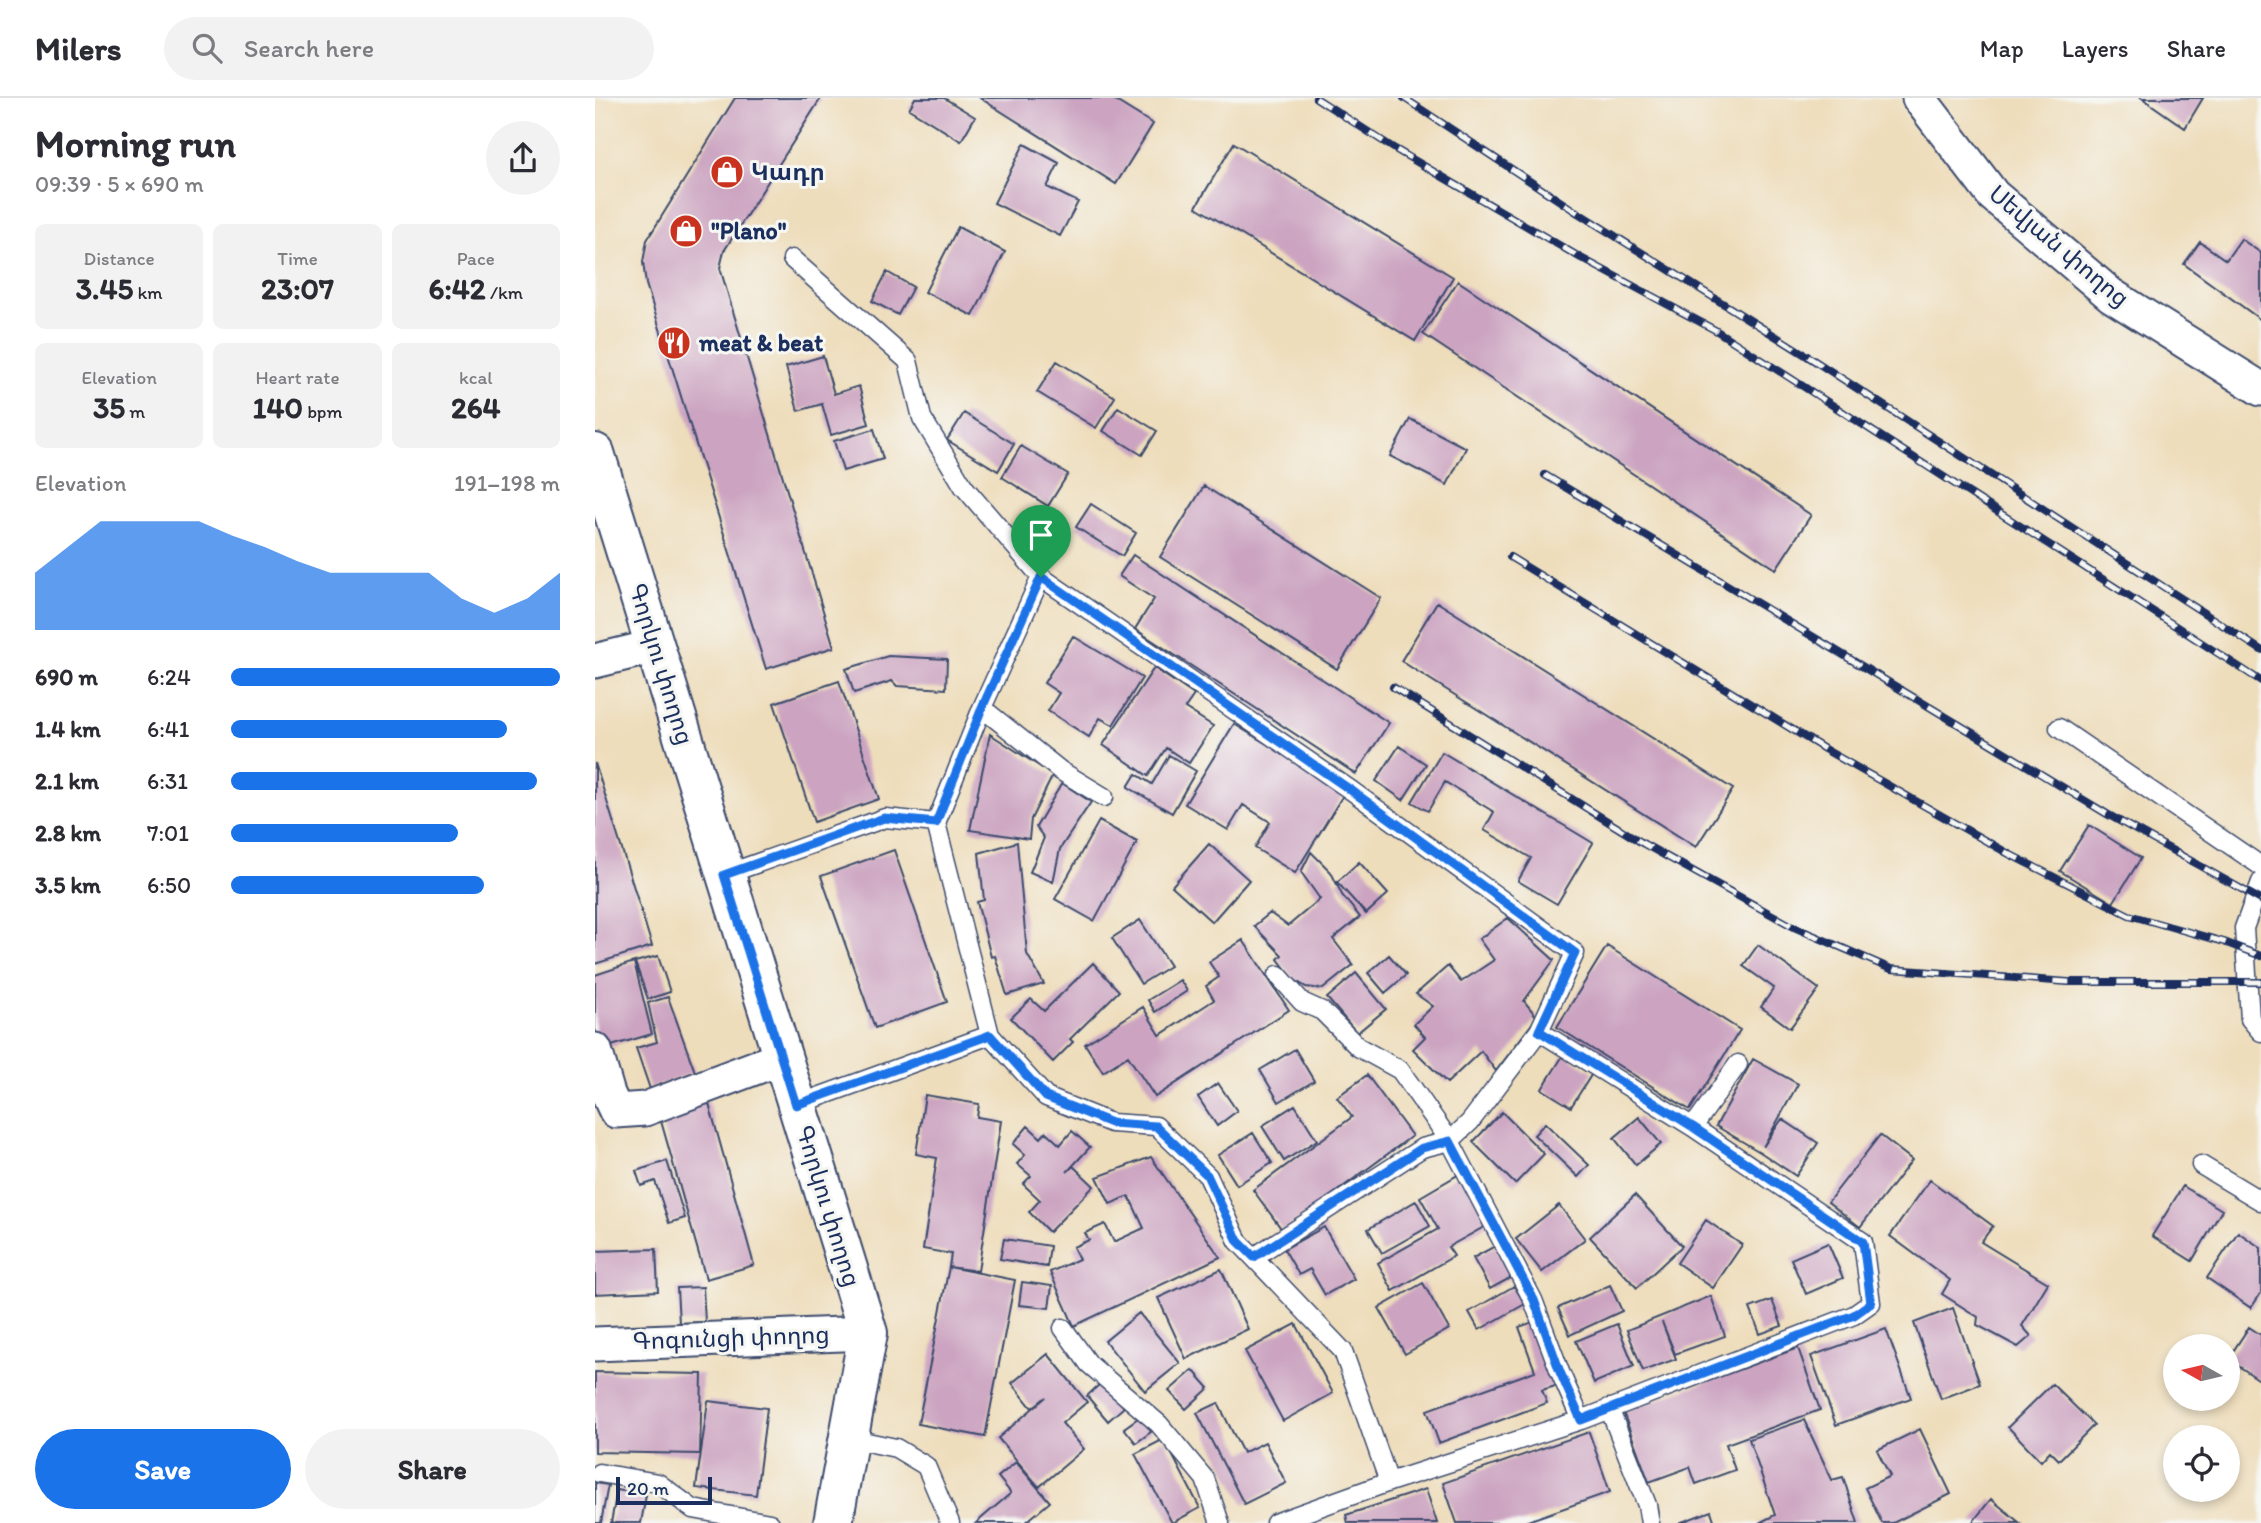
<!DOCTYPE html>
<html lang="en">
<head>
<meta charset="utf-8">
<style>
	:root { --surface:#fff; --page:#f2f2f3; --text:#2b2b33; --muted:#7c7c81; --line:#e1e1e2; --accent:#1a73e8 }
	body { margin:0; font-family:Itim,"Noto Sans Armenian",sans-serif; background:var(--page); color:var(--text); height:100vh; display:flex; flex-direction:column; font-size:26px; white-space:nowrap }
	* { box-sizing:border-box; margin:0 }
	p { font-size:23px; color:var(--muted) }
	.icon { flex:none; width:38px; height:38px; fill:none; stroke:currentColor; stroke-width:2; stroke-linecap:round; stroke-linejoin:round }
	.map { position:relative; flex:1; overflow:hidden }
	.details { display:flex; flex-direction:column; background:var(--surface); width:595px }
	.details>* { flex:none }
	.needle { width:46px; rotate:278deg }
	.controls { position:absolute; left:1568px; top:1236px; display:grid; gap:14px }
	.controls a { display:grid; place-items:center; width:77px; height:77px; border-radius:50%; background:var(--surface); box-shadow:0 4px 10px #0003; font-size:35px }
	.scale { position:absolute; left:21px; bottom:18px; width:96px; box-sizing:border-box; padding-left:7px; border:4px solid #1b2f5e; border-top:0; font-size:19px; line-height:24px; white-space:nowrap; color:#1b2f5e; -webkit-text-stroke:5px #f6f6f2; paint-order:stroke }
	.pin { position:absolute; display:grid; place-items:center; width:60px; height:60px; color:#fff; margin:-72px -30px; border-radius:50% 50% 50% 0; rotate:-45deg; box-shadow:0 0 7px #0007 }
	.pin .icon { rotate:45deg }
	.round { display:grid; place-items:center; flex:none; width:74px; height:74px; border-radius:37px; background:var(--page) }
	.overview { display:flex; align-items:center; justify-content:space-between; height:119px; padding:0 35px }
	h1 { font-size:38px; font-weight:700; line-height:52px }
	.stats { display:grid; grid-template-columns:repeat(3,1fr); gap:10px; height:119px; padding:7px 35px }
	.stats div { display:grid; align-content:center; border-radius:10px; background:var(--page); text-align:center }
	.stats b { font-size:30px; font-weight:700 }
	.stats small { font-size:19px; font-weight:400 }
	.stats p { font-size:19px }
	.chart { height:196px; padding:14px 35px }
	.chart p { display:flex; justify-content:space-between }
	.chart svg { width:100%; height:126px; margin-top:7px; fill:var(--accent); opacity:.7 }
	.action { display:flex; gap:14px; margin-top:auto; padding:14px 35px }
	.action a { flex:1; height:80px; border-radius:42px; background:var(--accent); color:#fff; font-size:28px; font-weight:700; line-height:80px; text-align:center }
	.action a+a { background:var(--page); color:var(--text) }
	ul { padding:0 35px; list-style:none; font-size:23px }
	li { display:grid; grid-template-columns:112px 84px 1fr; align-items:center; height:52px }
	li i { height:18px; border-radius:9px; background:var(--accent) }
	header { display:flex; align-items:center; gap:42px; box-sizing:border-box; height:98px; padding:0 35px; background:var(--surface); border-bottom:2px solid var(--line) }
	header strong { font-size:33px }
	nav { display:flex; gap:38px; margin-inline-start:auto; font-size:24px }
	.search { width:490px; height:63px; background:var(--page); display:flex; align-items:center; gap:18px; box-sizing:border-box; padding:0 24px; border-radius:38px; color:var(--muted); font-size:26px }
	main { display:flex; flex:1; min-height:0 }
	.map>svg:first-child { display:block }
	.building { fill:#cca4c1 }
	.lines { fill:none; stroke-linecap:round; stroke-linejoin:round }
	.lane-casing { stroke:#3b496c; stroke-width:21 }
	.street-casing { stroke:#3b496c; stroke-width:37 }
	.secondary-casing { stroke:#3b496c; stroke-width:42 }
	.lane { stroke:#fff; stroke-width:18 }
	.street { stroke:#fff; stroke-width:33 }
	.secondary { stroke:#fff; stroke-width:38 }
	.rail-casing { stroke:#1b2f5e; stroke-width:8 }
	.rail { stroke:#f6f6f2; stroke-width:5; stroke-dasharray:16; stroke-linecap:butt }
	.route-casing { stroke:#fff; stroke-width:14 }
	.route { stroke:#1a73e8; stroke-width:9 }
	.labels { text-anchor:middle; stroke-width:6; stroke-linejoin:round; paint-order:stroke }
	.poi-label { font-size:24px; font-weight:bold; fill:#1b2f5e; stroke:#f6f6f2; text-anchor:start }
	.street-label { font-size:24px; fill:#1b2f5e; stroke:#f6f6f2 }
</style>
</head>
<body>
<header>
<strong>Milers</strong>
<div class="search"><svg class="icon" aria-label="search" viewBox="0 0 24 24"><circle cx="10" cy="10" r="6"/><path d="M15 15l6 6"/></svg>Search here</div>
<nav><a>Map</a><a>Layers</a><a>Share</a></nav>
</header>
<main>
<section class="details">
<div class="overview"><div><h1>Morning run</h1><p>09:39 · 5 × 690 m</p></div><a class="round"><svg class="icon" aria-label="share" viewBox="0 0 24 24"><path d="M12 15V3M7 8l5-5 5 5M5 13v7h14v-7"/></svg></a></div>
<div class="stats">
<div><p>Distance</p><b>3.45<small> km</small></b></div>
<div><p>Time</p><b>23:07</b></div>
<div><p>Pace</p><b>6:42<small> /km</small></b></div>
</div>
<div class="stats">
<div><p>Elevation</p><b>35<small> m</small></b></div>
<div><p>Heart rate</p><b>140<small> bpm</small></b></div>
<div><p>kcal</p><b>264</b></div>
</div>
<div class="chart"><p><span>Elevation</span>191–198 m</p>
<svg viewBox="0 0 160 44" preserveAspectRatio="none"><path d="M0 44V24L10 15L20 6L30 6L40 6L50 6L60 11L70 15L80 20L90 24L100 24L110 24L120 24L130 33L140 38L150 33L160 24V44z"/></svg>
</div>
<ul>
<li><b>690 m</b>6:24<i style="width:100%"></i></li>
<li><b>1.4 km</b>6:41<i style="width:84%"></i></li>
<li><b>2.1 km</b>6:31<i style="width:93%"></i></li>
<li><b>2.8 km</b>7:01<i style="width:69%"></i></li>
<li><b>3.5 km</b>6:50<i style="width:77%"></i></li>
</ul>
<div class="action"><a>Save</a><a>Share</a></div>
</section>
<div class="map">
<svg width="1666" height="1425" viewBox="0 0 1666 1425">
	<rect width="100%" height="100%" fill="#f6f6f2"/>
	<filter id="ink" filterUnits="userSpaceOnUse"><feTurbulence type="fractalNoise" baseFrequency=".0143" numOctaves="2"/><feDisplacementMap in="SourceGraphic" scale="14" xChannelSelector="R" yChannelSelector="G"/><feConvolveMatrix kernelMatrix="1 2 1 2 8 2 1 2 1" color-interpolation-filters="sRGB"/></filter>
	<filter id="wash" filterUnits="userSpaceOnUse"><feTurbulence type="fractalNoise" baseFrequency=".00686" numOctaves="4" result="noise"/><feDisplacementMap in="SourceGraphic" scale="28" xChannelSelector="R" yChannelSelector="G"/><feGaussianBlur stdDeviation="1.57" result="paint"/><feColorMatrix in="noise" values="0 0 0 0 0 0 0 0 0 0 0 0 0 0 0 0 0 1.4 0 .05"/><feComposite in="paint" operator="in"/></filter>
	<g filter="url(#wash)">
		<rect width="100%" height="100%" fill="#edb"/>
		<g id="blocks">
			<path class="building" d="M140,0H226L129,153L125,170L239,549L171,571L51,186L48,164L52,142Z
				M320,0H349L380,19L366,43L314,11Z
				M385,0H516L558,26L521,86Z
				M1547,0H1608L1590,30Z
				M639,45L858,179L820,243L601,109Z
				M429,46L464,65L452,89L483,104L465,138L399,105Z
				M363,129L410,154L378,218L330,194Z
				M1646,141L1666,155V222L1589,166L1605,144L1631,162Z
				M292,174L318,189L303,217L277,203Z
				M863,183L1216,417L1181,471L828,236Z
				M228,258L239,296L264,288L274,326L236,337L227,306L203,313L191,269Z
				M462,263L520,299L501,330L442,294Z
				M523,309L562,333L547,357L508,333Z
				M369,315L419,346L403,373L352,342Z
				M815,321L871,350L852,387L795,358Z
				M279,331L288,361L248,373L239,343Z
				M426,348L473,376L453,408L407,379Z
				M609,388L786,500L742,571L565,459Z
				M496,406L541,435L527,458L481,429Z
				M538,457L794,625L761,676L540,531L559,501L524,478Z
				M842,504L1138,691L1101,749L806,563Z
				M478,538L547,580L518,627L505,620L494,639L453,613L464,595L449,585Z
				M293,558L352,561L351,591L302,588L297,583L259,595L251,571Z
				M559,570L599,597L590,610L618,628L594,665L571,650L553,678L508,647Z
				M244,583L284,701L219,724L179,605Z
				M639,626L750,694L700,775L660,750L675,724L648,707L633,732L590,706Z
				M395,636L458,677L436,721L434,741L375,732Z
				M804,648L831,666L808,702L781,683Z
				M847,654L998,745L962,806L923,783L936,760L889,732L899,714L850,684L833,713L817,704Z
				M574,657L601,673L577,715L533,689L541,676L557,686Z
				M0,665L57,848L0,866Z
				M467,685L496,704L465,751L458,784L435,774L449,740L441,729Z
				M504,723L542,744L499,823L460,801Z
				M1494,727L1546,760L1518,805L1465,773Z
				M422,744L432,856L449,886L412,897L400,858L396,859L382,804L389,802L384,755Z
				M614,746L654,782L617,824L577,788Z
				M299,752L352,904L280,930L226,778Z
				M716,754L736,774L747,797L765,819L738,841L758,867L728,891L711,889L698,881L683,861L687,857L659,828L675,815L693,828L725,801L706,774Z
				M764,764L793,796L771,816L742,784Z
				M913,820L959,862L929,903L942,919L901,973L886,953L852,985L818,951L830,939L819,926L838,908L821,896L853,868L866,884L899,862L884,841Z
				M545,822L575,868L546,886L517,840Z
				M648,842L694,912L560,999L533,958L508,974L490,946L548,909L565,937L619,902L611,888L624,879L614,864Z
				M1163,847L1224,891L1195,930L1166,909L1179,890L1148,868Z
				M1012,848L1145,932L1095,1012L962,929Z
				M794,857L811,877L790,895L773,875Z
				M63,858L75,894L53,901L40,864Z
				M39,864L57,936L6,951L0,931V877Z
				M498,865L524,893L475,941L478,944L458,964L416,920L436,901L449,913Z
				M761,875L791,911L762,935L732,900Z
				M585,882L592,893L560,914L553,902Z
				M73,899L100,974L55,991L41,950L62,944L53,905Z
				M700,951L719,983L684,1004L665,972Z
				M969,956L998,974L976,1009L947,991Z
				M1158,961L1203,986L1168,1049L1187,1021L1223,1045L1201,1078L1165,1054L1121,1028Z
				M772,977L817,1038L688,1133L658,1092L757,1019L742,999Z
				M623,985L642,1013L622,1028L603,999Z
				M330,997L384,1006L382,1019L406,1023L383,1173L354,1169L356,1156L328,1151L342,1060L321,1056Z
				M113,1002L159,1167L111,1181L64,1016Z
				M700,1007L722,1042L689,1063L667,1028Z
				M907,1014L949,1056L920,1086L878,1044Z
				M1044,1019L1066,1046L1041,1067L1019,1040Z
				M950,1025L994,1067L983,1079L939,1037Z
				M433,1028L446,1040L451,1034L465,1047L477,1033L495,1049L472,1074L478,1068L499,1088L454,1134L434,1114L445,1102L428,1086L436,1078L422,1066L430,1057L418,1046Z
				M658,1035L677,1065L642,1087L623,1057Z
				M1285,1037L1317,1062L1265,1129L1233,1104Z
				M556,1059L625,1159L479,1228L455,1174L484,1161L478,1149L494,1142L490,1135L510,1126L519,1144L549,1130L534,1098L515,1106L502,1079Z
				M72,1063L90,1120L74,1125L60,1083L46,1088L41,1073Z
				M868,1074L896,1125L853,1149L859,1158L798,1193L783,1165L843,1131L825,1099Z
				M1335,1082L1398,1128L1386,1144L1453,1185L1427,1228L1436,1238L1423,1249L1382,1227L1383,1219L1347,1196L1355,1182L1295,1138Z
				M1588,1088L1627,1112L1597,1163L1557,1138Z
				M1040,1097L1087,1148L1042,1190L995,1139Z
				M821,1103L835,1128L787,1155L773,1131Z
				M964,1107L990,1141L947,1174L921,1141Z
				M1111,1122L1147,1147L1118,1190L1082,1165Z
				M729,1129L759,1181L730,1197L715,1171L704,1177L689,1151Z
				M1643,1134L1666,1150V1195L1656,1210L1612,1180Z
				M409,1141L455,1148L452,1169L405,1161Z
				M1233,1145L1248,1180L1211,1196L1196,1161Z
				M900,1148L917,1179L895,1191L878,1160Z
				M61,1151L63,1193L0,1196V1153Z
				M354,1169L420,1182L390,1339L323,1326Z
				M626,1171L653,1231L591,1261L563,1200Z
				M427,1184L457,1188L454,1210L424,1207Z
				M828,1185L854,1231L810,1256L784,1210Z
				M1015,1187L1027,1213L975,1237L963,1210Z
				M919,1188L930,1206L884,1232L874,1214Z
				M108,1189L110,1224L84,1225L82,1190Z
				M1116,1198L1130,1238L1080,1256L1067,1224L1081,1261L1048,1273L1032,1232Z
				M1177,1202L1187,1228L1165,1236L1155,1210Z
				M1358,1210L1385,1286L1346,1301L1319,1225Z
				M544,1215L585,1265L550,1293L510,1243Z
				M941,1223L964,1287L947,1292L952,1305L844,1345L832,1312L940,1273L924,1229Z
				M701,1226L738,1295L688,1323L650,1253Z
				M1022,1226L1039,1268L999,1285L981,1243Z
				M1654,1229L1666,1237V1283L1633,1261Z
				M1291,1231L1316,1300L1241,1327L1216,1258Z
				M1203,1250L1225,1312L1131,1346L1140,1372L1101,1386L1095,1369L1054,1384L1028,1314Z
				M453,1256L492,1304L467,1325L489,1351L444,1389L403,1340L451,1299L437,1310L417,1285Z
				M598,1272L614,1290L591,1311L574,1293Z
				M0,1274L107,1276L105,1356L0,1354Z
				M507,1284L529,1309L513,1323L492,1298Z
				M1457,1286L1499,1327L1464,1362L1455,1353L1446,1363L1413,1329Z
				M113,1303L172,1310L161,1397L101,1390Z
				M623,1305L648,1355L670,1344L691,1385L649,1406L602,1315Z
				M546,1318L556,1334L541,1345L529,1330Z
				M1209,1322L1237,1382L1248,1379L1263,1425H1164L1180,1417L1154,1341Z
				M1325,1331L1356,1396L1298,1425H1287L1270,1390L1295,1378L1282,1352Z
				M994,1334L1015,1394L927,1425H862L848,1385Z
				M569,1341L605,1410L577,1425L540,1356Z
				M421,1364L455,1404L430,1425H381L416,1395L403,1379Z
				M0,1385L13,1387L6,1425H0Z
				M831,1391L842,1425H753L751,1417Z
				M22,1392L51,1397L46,1425H16Z
				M1396,1401L1425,1425H1377Z
				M1116,1413L1120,1425H1084Z"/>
		</g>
	</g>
	<g filter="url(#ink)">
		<use href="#blocks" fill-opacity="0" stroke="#3b496c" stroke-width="2"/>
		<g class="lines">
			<defs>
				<path id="lane" d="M197,161L313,263L327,320L369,389L446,479L387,610L341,725L395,937
					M446,479L757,693L980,855L944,933L875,1024L855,1043L827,1050L659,1159
					M387,610L466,673L509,699
					M1464,630L1666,768
					M129,777L290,720L341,725
					M1666,784L1649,830L1655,921L1666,934
					M683,877L707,904L727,913L763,949L805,972L855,1043L938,1202L965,1274L986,1322
					M201,1007L395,937L451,999L516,1025L561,1028L613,1078L643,1143L748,1253L794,1384L986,1322L1259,1217L1276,1205L1268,1144L1098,1029L944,933
					M1098,1029L1143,966
					M1606,1067L1666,1103
					M468,1230L494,1266L564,1326L610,1381L625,1425
					M1014,1310L1052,1407L1055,1425
					M253,1340L301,1350L331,1368L355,1425
					M4,1375L63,1385L98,1411L175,1425
					M680,1425L794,1384"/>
				<path id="street" d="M1324,0L1398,97L1516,197L1666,291
					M0,563L61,548
					M0,952L13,996L21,1013L50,1011L186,960
					M0,1246L273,1235"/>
				<path id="secondary" d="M0,355L273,1235L238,1425"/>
			</defs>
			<use href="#lane" class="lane-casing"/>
			<use href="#street" class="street-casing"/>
			<use href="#secondary" class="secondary-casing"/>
			<use href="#lane" class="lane"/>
			<use href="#street" class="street"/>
			<use href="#secondary" class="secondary"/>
			<defs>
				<path id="rail" d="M721,0L800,51L986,160L1122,233L1666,583
					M809,0L980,113L1209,256L1666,552
					M950,377L1512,716L1666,802
					M915,459L1231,652L1414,756L1534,817L1629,844L1666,858
					M798,589L1049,746L1199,829L1296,871L1473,884H1666"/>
			</defs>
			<use href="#rail" class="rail-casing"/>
			<use href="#rail" class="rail"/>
		</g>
	</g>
	<g class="lines" filter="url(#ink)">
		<defs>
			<path id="route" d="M446,479L757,693L980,855L944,933L1098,1029L1268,1144L1276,1205L1259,1217L986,1322L965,1274L939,1202L855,1043L827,1050L659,1159L643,1143L612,1077L561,1028L516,1025L451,999L395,937L201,1007L129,777L289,720L341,725L387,610Z"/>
		</defs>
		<use href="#route" class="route-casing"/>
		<use href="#route" class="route"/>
	</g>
	<defs>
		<symbol id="shop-disc" viewBox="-11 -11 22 22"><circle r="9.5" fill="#c8321e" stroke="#f6f6f2"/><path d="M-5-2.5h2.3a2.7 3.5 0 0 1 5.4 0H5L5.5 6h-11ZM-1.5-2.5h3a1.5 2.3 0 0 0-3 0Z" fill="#fff"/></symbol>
		<symbol id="restaurant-disc" viewBox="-11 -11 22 22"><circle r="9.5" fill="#c8321e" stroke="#f6f6f2"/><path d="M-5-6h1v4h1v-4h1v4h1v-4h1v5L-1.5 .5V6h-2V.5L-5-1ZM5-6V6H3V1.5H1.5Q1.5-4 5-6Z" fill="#fff"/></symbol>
	</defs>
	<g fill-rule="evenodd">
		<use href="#shop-disc" x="113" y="55" width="38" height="38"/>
		<use href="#shop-disc" x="72" y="114" width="38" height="38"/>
		<use href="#restaurant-disc" x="60" y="226" width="38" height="38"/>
	</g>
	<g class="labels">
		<g class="poi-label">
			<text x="156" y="82">Կադր</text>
			<text x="116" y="141">"Plano"</text>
			<text x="104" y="253">meat &amp; beat</text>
		</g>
		<g class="street-label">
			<text transform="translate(1464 148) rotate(40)" y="8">Սեվյան փողոց</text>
			<text transform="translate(66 566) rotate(73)" y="8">Գորկու փողոց</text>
			<text transform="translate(233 1108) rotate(73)" y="8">Գորկու փողոց</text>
			<text transform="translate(136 1240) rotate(-2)" y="8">Գոգունցի փողոց</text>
		</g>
	</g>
</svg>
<div class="controls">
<a><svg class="needle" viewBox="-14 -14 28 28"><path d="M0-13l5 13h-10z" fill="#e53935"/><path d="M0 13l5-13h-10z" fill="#7c7c81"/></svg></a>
<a><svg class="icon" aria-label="locate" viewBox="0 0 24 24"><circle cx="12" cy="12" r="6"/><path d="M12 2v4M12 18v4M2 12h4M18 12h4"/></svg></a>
</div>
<div class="scale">20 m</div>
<div class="pin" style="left:446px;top:479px;background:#1e9e55"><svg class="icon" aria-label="arrive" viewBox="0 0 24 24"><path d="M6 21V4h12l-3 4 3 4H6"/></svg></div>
</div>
</main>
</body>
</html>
